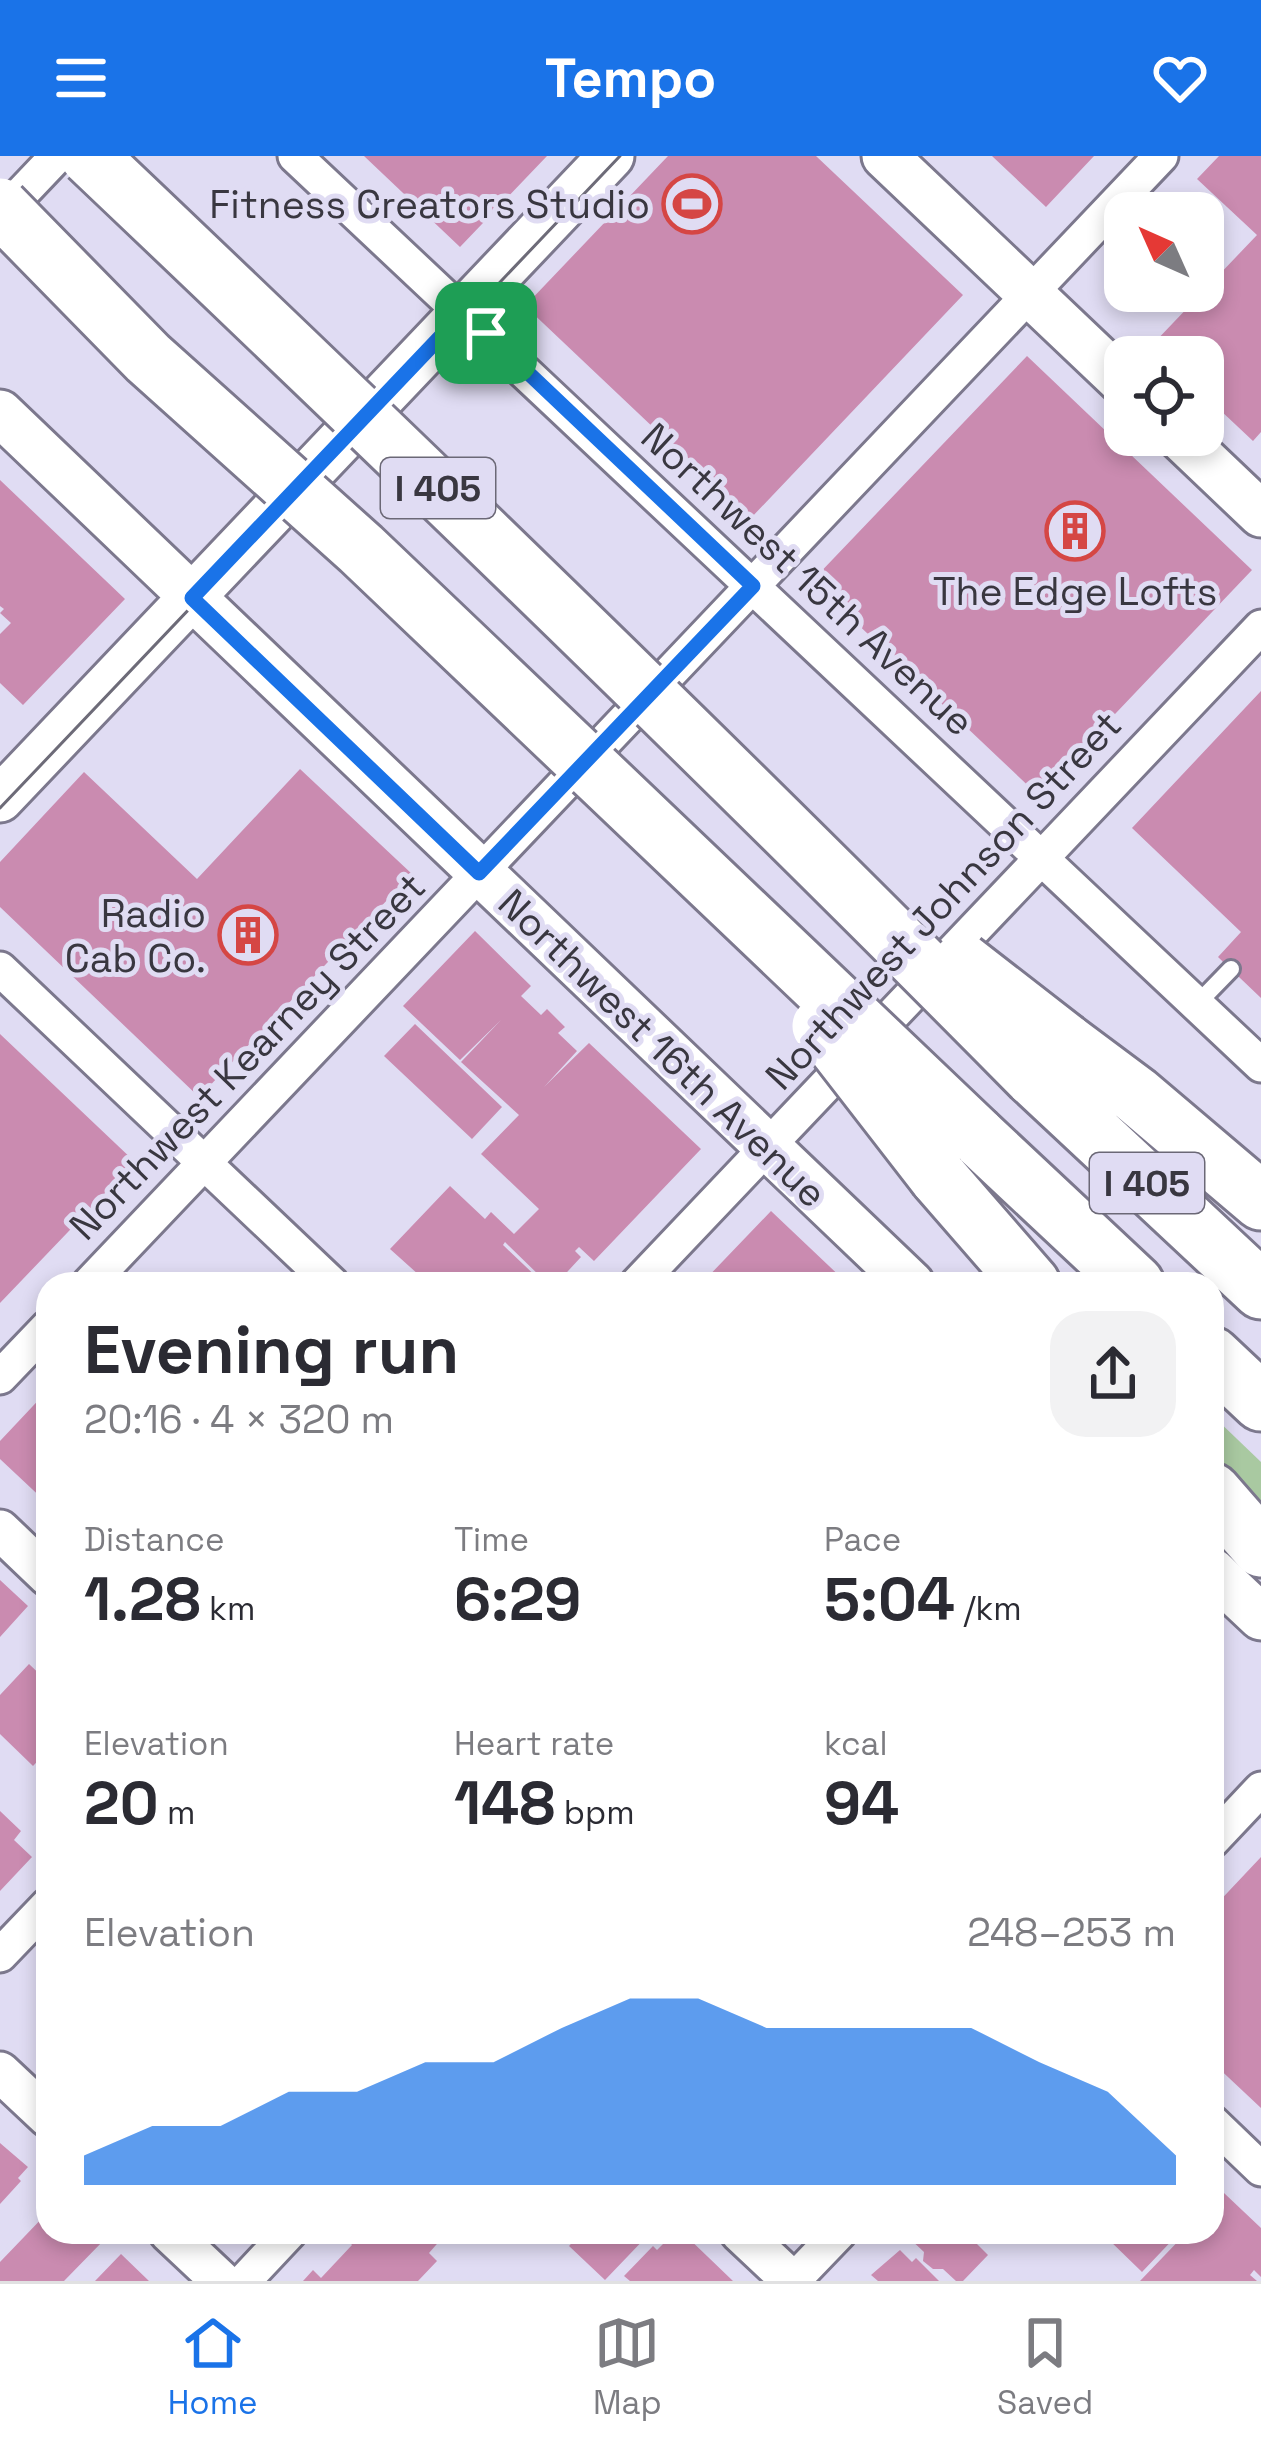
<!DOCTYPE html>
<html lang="en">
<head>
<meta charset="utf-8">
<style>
	:root { --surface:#fff; --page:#f2f2f3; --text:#2b2b33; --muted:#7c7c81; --line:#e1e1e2; --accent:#1a73e8 }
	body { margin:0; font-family:"Space Grotesk",sans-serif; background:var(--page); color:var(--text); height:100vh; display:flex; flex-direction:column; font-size:45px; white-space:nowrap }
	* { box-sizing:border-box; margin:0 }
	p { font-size:39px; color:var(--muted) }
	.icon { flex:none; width:66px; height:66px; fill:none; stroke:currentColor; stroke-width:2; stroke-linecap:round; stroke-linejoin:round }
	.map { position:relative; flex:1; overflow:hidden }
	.drawer { position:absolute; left:36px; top:1116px; width:1188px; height:972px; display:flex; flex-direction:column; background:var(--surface); border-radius:36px; box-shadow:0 6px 18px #0003 }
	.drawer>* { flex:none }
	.needle { width:78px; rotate:315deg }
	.controls { position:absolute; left:1104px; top:36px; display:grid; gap:24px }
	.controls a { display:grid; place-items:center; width:120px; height:120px; border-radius:24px; background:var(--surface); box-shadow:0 6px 18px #0003; font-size:60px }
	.pin { position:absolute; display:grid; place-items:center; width:102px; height:102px; color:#fff; margin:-51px; border-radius:24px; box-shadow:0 6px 18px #0006 }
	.round { display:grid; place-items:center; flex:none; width:126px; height:126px; border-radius:36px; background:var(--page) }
	.summary { display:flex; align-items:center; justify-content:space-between; height:204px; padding:0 48px }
	h1 { font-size:66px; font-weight:700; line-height:90px }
	.stats { display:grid; grid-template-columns:repeat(3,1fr); gap:18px; height:204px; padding:12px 48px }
	.stats div { display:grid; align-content:center }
	.stats b { font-size:60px; font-weight:700 }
	.stats small { font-size:33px; font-weight:400 }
	.stats p { font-size:33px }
	.chart { height:336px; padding:24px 48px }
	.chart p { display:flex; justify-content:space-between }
	.chart svg { width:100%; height:216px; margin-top:12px; fill:var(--accent); opacity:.7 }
	header { display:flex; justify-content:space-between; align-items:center; height:156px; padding:0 48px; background:var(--accent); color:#fff; font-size:54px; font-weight:700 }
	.dock { display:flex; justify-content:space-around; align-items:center; height:168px; border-top:3px solid var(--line); background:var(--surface); font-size:33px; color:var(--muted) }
	.dock a { display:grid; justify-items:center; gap:6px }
	.dock .on { color:var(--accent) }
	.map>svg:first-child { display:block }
	.green { fill:#a9c9a1 }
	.building { fill:#ca8bb0 }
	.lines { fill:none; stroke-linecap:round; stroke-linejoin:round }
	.service-casing { stroke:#7c788d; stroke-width:22 }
	.minor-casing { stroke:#7c788d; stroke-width:39 }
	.tertiary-casing { stroke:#7c788d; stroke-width:45 }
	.secondary-casing { stroke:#7c788d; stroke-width:51 }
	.motorway-casing { stroke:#7c788d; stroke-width:63 }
	.service { stroke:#fff; stroke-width:16 }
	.minor { stroke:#fff; stroke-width:33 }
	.tertiary { stroke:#fff; stroke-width:39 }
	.secondary { stroke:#fff; stroke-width:45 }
	.motorway { stroke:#fff; stroke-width:57 }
	.tram { stroke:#6d6b78; stroke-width:3 }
	.motorway-bridge-casing { stroke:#7c788d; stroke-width:63; stroke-linecap:butt }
	.motorway-bridge { stroke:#fff; stroke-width:57 }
	.route-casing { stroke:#fff; stroke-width:24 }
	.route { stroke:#1a73e8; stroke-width:15 }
	.labels { text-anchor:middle; stroke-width:10; stroke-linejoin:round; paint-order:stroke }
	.shield { fill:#e0dcf3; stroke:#6b6876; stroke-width:3 }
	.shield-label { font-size:36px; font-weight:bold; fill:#393740 }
	.poi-label { font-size:39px; fill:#393740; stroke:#e0dcf3; text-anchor:end }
	.street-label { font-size:39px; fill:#393740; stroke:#e0dcf3 }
</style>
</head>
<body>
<header><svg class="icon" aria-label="menu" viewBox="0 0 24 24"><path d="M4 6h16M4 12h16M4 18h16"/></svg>Tempo<svg class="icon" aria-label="heart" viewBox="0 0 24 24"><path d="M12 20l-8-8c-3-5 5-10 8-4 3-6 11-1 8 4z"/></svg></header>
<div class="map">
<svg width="1261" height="2125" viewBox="0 0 1261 2125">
	<rect width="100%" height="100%" fill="#e0dcf3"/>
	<path class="green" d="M1212,1259L1261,1306V1358L1212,1302Z"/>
	<path class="building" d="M364,0H547L460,91Z
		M668,0H816L963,139L750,363L525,150Z
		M992,0H1094L1046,51Z
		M1219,0H1261V276L1253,285L1203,238V201H1164L1152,189L1257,79L1197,23Z
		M1027,200L1252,414L1038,639L812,425Z
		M0,324L125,443L23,549L0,527V478L11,467L0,457L4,453L0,450Z
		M1261,535V842L1218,801L1241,776L1132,672Z
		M300,613L412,718L199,941L0,751V706L84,616L197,723Z
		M475,775L531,830L521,840L541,859L547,853L565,871L558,877L577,895L544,931L589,887L701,993L594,1105L579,1091L575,1095L581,1101L556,1128L546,1126L505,1086L503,1089L544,1128H477L471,1123L466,1128H429L390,1093L450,1030L485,1063L491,1056L514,1078L539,1053L481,998L519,959L461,906L501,864L460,904L403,850Z
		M415,868L502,951L472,983L384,900Z
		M0,878L135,1006L0,1147Z
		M771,1055L848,1128H701Z
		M48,1234V1348L0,1303V1285Z
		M0,1424L28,1450L0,1481Z
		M29,1508L48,1526V1594L33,1610L0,1578V1539Z
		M0,1655L21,1675L14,1684L32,1701L0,1735Z
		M1261,1701V1952L1212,1906V1753Z
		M0,1987L28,2011L18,2022L21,2025L0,2048Z
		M1224,2037L1261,2072V2121L1254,2114L1250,2119L1257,2125H1140L1187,2076H1212V2049Z
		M48,2056V2076H98L105,2083L64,2125H0V2106Z
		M352,2076H438L443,2081L429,2097L437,2105L418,2125H303L313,2114L321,2122L352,2089L346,2082Z
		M582,2076H651L605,2124L569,2090Z
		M675,2076H682L733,2125H630L624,2120L653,2090L657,2094Z
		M913,2076H965L988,2099L963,2125H956L943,2113H933L923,2105L924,2096L908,2081Z
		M1113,2076H1180L1142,2116L1107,2082Z
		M900,2094L912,2106L916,2102L939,2125H878L871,2119Z
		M121,2098L149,2125H95Z"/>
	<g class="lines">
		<defs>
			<path id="service" d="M1197,848L1231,813"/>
			<path id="minor" d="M295,0L1261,909
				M0,60L57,0
				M0,813L332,1128
				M89,1128L1161,0
				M637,1128L1261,471
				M0,1221L48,1171
				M1212,1685L1261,1633
				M0,1799L48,1749
				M1212,1966L1261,2013
				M244,2125L290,2076
				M793,2125L840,2076"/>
			<path id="tertiary" d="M0,1374L48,1420
				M0,1916L48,1961
				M169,2076L221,2125
				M740,2076L792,2125"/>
			<path id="secondary" d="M885,0L1125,228
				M0,257L911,1128
				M1178,279L1261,358
				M0,643L611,0
				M1212,1415L1261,1461"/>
			<path id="motorway" d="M1065,886L1136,939L1261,1045
				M1033,921L1261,1134
				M976,979L1135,1128
				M938,1021L1031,1128
				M1212,1200L1261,1246
				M1212,1336L1261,1392"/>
		</defs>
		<use href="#service" class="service-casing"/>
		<use href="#minor" class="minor-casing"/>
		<use href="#tertiary" class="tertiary-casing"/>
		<use href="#secondary" class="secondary-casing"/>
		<use href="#motorway" class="motorway-casing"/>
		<use href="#service" class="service"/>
		<use href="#minor" class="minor"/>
		<use href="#tertiary" class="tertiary"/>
		<use href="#secondary" class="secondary"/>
		<use href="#motorway" class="motorway"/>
		<path class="tram" d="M0,652L620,0"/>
		<defs>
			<path id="motorway-bridge" d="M89,0C408,303 724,608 1033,921
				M0,51L148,202L361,393L976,979
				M962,806L1065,886
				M821,870L938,1021"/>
		</defs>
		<use href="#motorway-bridge" class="motorway-bridge-casing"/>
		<use href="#motorway-bridge" class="motorway-bridge"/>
	</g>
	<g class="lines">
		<defs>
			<path id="route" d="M464,156L753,430L479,717L192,442Z"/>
		</defs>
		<use href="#route" class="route-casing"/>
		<use href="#route" class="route"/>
	</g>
	<defs>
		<symbol id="stadium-ring" viewBox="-11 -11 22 22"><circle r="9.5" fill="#e0dcf3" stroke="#d54644" stroke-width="1.5"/><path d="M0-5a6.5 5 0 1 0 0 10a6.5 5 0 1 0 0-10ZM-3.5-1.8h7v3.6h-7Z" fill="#d54644"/></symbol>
		<symbol id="building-ring" viewBox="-11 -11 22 22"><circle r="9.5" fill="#e0dcf3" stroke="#d54644" stroke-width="1.5"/><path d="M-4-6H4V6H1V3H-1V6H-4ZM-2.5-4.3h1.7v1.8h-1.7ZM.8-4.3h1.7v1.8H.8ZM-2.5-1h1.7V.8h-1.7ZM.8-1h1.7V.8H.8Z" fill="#d54644"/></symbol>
	</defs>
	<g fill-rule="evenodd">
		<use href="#stadium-ring" x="659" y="15" width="66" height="66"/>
		<use href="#building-ring" x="1042" y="342" width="66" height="66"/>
		<use href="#building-ring" x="215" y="746" width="66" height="66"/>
	</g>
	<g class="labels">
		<g class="shield">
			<rect x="381" y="302" width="114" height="60" rx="9"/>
			<rect x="1090" y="997" width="114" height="60" rx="9"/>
		</g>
		<g class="shield-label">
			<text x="438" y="345">I 405</text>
			<text x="1147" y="1040">I 405</text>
		</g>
		<g class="poi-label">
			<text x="650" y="62">Fitness Creators Studio</text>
			<text x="1075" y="449" text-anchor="middle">The Edge Lofts</text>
			<text x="206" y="771">Radio<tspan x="206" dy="45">Cab Co.</tspan></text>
		</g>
		<g class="street-label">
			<text transform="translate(808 423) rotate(43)" y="14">Northwest 15th Avenue</text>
			<text transform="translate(943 744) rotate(-47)" y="14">Northwest Johnson Street</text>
			<text transform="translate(663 892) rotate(44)" y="14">Northwest 16th Avenue</text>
			<text transform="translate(247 900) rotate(-46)" y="14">Northwest Kearney Street</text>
		</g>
	</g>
</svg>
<div class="controls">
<a><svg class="needle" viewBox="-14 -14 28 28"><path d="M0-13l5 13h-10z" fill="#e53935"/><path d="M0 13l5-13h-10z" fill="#7c7c81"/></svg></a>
<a><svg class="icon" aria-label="locate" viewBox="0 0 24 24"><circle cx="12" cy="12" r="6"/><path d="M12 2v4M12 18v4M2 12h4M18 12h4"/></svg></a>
</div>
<div class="pin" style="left:486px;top:177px;background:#1e9e55"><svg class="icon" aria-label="arrive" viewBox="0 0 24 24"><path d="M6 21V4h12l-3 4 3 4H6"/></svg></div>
<section class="drawer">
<div class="summary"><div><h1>Evening run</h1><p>20:16 · 4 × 320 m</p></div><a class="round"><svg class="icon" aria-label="share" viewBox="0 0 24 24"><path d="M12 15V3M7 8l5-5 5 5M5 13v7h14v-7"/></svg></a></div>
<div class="stats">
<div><p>Distance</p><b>1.28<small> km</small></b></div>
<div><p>Time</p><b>6:29</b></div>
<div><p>Pace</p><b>5:04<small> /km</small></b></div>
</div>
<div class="stats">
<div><p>Elevation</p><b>20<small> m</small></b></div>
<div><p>Heart rate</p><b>148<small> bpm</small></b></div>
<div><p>kcal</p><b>94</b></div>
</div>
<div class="chart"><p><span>Elevation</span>248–253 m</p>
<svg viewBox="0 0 160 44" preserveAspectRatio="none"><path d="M0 44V38L10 32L20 32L30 25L40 25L50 19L60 19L70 12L80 6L90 6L100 12L110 12L120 12L130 12L140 19L150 25L160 38V44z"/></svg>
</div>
</section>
</div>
<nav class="dock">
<a class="on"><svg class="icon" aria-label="home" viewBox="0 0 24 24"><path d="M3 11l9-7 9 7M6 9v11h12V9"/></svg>Home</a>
<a><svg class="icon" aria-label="map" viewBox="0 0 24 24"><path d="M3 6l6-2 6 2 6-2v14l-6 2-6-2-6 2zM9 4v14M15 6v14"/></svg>Map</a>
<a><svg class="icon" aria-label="saved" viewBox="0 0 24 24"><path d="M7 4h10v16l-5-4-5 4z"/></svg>Saved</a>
</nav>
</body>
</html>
